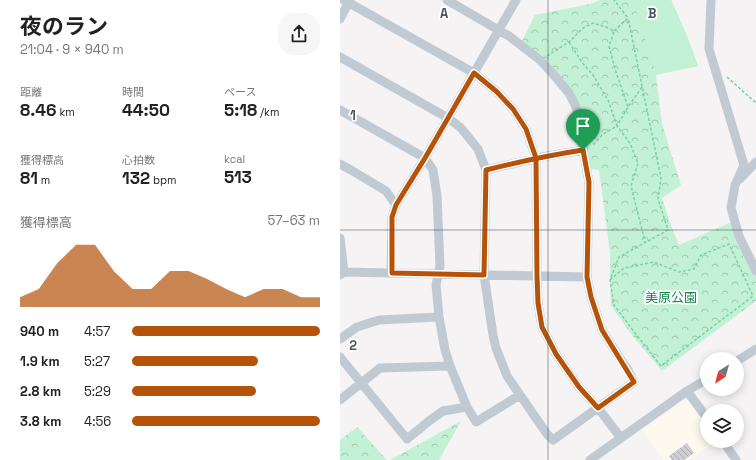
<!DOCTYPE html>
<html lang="ja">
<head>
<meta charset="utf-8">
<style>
	:root { --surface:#fff; --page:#f6f6f6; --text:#222; --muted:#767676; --accent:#b45309 }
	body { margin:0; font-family:"Space Grotesk","Noto Sans JP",sans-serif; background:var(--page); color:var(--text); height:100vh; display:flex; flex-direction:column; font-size:15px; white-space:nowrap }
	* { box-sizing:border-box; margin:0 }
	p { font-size:13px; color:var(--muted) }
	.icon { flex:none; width:22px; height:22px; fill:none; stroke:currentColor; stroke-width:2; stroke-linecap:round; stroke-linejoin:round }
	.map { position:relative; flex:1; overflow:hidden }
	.panel { display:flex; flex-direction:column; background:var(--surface); width:340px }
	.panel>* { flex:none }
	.needle { width:26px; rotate:216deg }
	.buttons { position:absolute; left:360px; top:352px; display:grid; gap:8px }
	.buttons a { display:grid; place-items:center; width:44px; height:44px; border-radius:50%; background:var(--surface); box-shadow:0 2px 10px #0003; font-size:20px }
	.pin { position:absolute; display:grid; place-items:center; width:34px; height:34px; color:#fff; margin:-41px -17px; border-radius:50% 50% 50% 0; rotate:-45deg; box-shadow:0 0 4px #0007 }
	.pin .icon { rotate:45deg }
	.round { display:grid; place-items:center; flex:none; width:42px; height:42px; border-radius:16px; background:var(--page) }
	.overview { display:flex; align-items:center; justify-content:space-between; height:68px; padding:0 20px }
	h1 { font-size:22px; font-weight:700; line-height:30px }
	.metrics { display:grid; grid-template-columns:repeat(3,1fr); gap:6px; height:68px; padding:4px 20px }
	.metrics div { display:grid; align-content:center }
	.metrics b { font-size:17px; font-weight:700 }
	.metrics small { font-size:11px; font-weight:400 }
	.metrics p { font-size:11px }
	.chart { height:112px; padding:8px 20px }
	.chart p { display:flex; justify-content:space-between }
	.chart svg { width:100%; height:72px; margin-top:4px; fill:var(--accent); opacity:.7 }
	ul { padding:0 20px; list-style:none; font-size:13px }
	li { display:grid; grid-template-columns:64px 48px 1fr; align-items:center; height:30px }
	li i { height:10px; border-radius:5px; background:var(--accent) }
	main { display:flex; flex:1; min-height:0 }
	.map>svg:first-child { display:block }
	.commercial { fill:#fdf9ef }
	.forest { fill:url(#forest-crowns) }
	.pitch { fill:#c3f1d5 }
	.building { fill:url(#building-back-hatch) }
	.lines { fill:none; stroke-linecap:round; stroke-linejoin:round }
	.path { stroke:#7ad0a6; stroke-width:1.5; stroke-dasharray:3 2; stroke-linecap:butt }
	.minor { stroke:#c1cad2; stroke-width:9 }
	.route-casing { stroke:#fff; stroke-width:8 }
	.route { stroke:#b45309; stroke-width:5 }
	.grid { fill:none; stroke:#4a5661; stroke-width:1; stroke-opacity:0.55 }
	.labels { text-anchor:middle; stroke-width:3.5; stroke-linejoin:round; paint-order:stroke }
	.park-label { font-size:13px; fill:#17864f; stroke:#fff }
	.grid-label { font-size:13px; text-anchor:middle; font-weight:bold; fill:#4a5661; stroke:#fff; stroke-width:3.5; stroke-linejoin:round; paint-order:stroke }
</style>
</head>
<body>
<main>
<section class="panel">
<div class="overview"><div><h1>夜のラン</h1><p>21:04 · 9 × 940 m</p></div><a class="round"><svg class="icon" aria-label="share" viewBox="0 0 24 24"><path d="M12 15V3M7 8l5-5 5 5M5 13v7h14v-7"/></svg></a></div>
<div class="metrics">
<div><p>距離</p><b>8.46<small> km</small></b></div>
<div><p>時間</p><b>44:50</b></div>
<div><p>ペース</p><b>5:18<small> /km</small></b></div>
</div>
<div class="metrics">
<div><p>獲得標高</p><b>81<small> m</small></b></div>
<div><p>心拍数</p><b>132<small> bpm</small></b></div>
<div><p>kcal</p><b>513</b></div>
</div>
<div class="chart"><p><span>獲得標高</span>57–63 m</p>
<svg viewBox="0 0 160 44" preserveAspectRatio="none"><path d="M0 44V38L10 33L20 17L30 6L40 6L50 22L60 33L70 33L80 22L90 22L100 27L110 33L120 38L130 33L140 33L150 38L160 38V44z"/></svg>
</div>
<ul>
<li><b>940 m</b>4:57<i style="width:100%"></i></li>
<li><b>1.9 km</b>5:27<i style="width:67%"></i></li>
<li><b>2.8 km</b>5:29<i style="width:66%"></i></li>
<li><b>3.8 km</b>4:56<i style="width:100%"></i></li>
</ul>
</section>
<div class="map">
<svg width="416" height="460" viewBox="0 0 416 460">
	<defs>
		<pattern id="forest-crowns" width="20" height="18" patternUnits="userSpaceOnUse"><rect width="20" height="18" fill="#c3f1d5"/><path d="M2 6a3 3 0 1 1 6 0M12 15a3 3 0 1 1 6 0" fill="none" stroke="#a0c6b0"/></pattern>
		<pattern id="building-back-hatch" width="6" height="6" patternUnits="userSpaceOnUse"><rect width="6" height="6" fill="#cdcfd5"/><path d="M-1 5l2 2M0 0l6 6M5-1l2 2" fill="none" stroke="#a8abb0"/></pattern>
	</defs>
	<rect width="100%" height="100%" fill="#f5f3f3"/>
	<path class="commercial" d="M348,398L367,425V441H378L348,460H323L302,430Z"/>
	<path class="forest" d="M260,0H331L347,36L358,66L316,75L322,124L341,185L322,198L331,226L339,245L392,222L416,271V301L322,371L292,335L271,306L270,280V253L259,170L247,169L243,150L229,93L180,45L195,15L250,4Z
		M121,421L99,460H50Z
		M17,427L47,460H0V440Z"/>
	<path class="pitch" d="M293,0H331L347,36L358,66L316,74Z"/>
	<path class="building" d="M347,443L354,453L344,460H332L329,456Z"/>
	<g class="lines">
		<path class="path" d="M274,32L269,46L275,69L288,107
			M229,42L241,61L253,75L268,100L277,126L263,134L254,144L252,146
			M207,56L229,42L243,28L253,23L266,27L274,31L288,18L274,0
			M387,77L416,103
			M302,87L288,107L277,126L290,143L298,163L291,186L305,242
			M270,280L284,268L314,262L339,272L354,269L361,255L389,244L413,296L321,366L295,333L274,305L270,280L279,257L328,230L318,199L321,178L288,18"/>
		<path class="minor" d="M4,0L134,73L156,91L173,109L186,129L196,158L197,276L198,303L202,327L216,354L239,387L258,408L281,438
			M371,0L369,49L404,165L395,185L391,208L399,236L416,271
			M0,19L10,0
			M0,57L108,118L121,128L138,149L146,170L144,275L153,335L156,348L167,376L207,434L213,440L294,382L288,370L277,354L262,330L251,297L247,277L249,182L243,150L242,127L236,107L229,93L213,74L200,60L169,36L107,0
			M0,110L85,158L93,170L97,196L100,266L96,285L99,317L105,350L110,366L127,407L136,422L180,395
			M0,164L11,170L46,191L56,205
			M146,170L207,156L243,150
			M400,179L416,162
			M0,238L4,272
			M51,273L52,217L56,205L85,158L176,0
			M0,275L4,272L247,277
			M0,339L17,327L39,320L99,317
			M0,357L67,439L89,421L103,411L127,407
			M397,361L416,349
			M347,391L367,418
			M0,400L40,368L110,366
			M383,441L396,460
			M250,460L347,391L367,379"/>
	</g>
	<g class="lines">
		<defs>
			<path id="route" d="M243,150C211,155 178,162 146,170L144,275L52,273V217L56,205L85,158L134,73L156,91L173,109L186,129L196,158L197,276L198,303L202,327L216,354L239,387L258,408L294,382L262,330L251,297L247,277L249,182L243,150"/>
		</defs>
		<use href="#route" class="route-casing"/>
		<use href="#route" class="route"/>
	</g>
	<path class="grid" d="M208,0V460M0,230H416"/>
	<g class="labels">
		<g class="park-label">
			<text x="331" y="302">美原公園</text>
		</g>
	</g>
	<g class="grid-label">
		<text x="104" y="18">A</text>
		<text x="312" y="18">B</text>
		<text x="13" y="120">1</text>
		<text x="13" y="350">2</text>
	</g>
</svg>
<div class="buttons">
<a><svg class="needle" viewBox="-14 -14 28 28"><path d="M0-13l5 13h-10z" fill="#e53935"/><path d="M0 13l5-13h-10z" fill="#767676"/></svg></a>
<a><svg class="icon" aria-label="layers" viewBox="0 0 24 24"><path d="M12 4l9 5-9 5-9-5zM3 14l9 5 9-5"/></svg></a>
</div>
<div class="pin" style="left:243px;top:150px;background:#1e9e55"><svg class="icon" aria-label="arrive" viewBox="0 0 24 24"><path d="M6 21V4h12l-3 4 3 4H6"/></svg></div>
</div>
</main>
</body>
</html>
